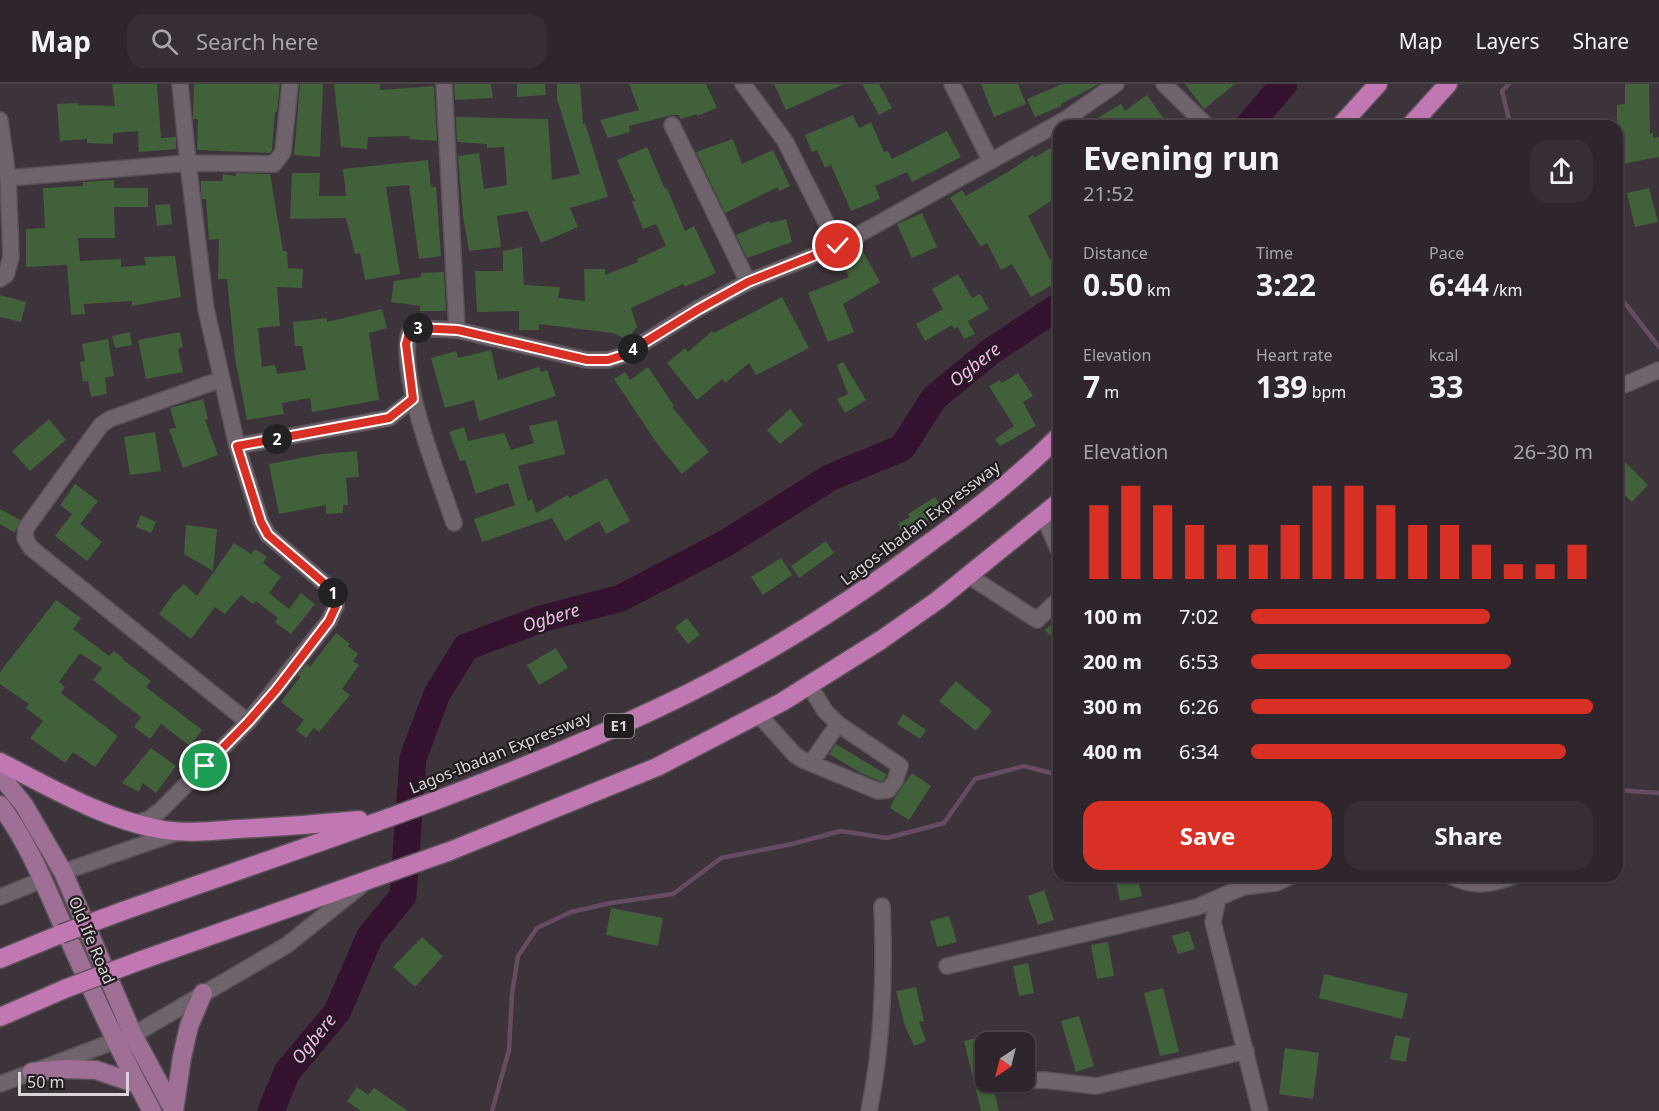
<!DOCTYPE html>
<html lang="en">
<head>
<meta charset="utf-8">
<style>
	:root { --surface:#2e262c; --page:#362e34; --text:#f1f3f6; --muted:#a7a5a9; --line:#494348; --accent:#d93025 }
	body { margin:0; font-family:"Noto Sans",sans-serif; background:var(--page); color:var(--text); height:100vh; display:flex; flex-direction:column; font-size:22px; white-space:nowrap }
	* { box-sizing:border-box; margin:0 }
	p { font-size:20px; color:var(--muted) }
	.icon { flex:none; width:33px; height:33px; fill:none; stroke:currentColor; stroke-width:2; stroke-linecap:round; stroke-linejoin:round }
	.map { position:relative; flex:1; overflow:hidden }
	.details { position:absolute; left:1053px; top:36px; width:570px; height:762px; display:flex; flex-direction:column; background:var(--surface); border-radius:18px; box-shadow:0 2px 4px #0004,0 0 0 2px var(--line) }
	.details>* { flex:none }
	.needle { width:39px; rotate:215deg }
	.tools { position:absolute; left:975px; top:948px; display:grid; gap:12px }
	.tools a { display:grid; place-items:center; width:60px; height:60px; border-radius:12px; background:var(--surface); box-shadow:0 2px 4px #0004,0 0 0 2px var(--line); font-size:30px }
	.scale { position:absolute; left:18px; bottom:15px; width:111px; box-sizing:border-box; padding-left:6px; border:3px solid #dad4d8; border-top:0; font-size:16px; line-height:21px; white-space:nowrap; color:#dad4d8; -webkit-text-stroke:4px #211c20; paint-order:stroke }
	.pin { position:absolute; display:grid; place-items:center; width:51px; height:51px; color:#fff; margin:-26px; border:3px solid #fff; border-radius:50%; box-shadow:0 2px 6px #0007 }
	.km { position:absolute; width:30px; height:30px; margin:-15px; border-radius:50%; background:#222; color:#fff; font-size:16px; line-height:30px; text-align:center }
	.round { display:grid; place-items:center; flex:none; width:63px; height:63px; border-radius:18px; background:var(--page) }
	.overview { display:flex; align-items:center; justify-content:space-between; height:102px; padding:0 30px }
	h1 { font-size:33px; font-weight:700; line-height:45px }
	.metrics { display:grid; grid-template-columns:repeat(3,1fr); gap:9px; height:102px; padding:6px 30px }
	.metrics div { display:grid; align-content:center }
	.metrics b { font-size:30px; font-weight:700 }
	.metrics small { font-size:16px; font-weight:400 }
	.metrics p { font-size:16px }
	.chart { height:168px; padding:12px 30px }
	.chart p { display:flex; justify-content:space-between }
	.chart svg { width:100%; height:108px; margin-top:6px; stroke:var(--accent); stroke-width:6 }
	.primary-button { display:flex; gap:12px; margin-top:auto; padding:12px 30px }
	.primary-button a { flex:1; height:69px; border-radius:18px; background:var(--accent); color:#fff; font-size:24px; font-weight:700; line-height:69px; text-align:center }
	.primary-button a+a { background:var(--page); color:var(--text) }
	ul { padding:0 30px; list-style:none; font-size:20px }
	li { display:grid; grid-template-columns:96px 72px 1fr; align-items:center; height:45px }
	li i { height:15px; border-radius:8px; background:var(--accent) }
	header { display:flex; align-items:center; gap:36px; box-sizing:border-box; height:84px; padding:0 30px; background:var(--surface); border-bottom:2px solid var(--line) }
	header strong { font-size:28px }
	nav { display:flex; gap:33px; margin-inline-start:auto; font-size:21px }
	.search { width:420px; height:54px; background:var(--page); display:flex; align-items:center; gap:15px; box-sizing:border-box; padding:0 21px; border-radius:18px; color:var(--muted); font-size:22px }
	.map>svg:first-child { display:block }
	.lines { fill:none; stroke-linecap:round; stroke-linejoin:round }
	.stream { stroke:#664c62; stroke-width:4.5 }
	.river { stroke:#35122f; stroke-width:27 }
	.building { fill:#41613a }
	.minor-casing { stroke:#5a5258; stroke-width:18 }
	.major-casing { stroke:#5a5258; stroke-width:21 }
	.highway-casing { stroke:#5a5258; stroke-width:21 }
	.minor { stroke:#6f646c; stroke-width:15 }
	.major { stroke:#a06f96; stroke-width:18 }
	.highway { stroke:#c177b2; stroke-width:18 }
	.highway-bridge-casing { stroke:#5a5258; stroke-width:21; stroke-linecap:butt }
	.highway-bridge { stroke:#c177b2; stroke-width:18 }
	.route-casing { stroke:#fff; stroke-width:12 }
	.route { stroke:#d93025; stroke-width:8 }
	.labels { text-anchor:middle; stroke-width:4.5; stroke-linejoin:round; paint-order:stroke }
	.shield { fill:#211c20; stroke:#a29da1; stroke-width:1.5 }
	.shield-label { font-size:15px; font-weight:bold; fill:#dad4d8 }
	.street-label { font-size:16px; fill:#dad4d8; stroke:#211c20 }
	.water-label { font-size:18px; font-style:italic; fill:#f8b5e9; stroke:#211c20 }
</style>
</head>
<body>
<header>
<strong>Map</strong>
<div class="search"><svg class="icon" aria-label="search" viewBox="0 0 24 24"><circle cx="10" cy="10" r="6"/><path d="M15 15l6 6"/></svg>Search here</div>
<nav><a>Map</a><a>Layers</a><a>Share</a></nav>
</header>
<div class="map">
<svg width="1659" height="1027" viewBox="0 0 1659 1027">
	<rect width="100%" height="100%" fill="#3d333a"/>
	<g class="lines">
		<path class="stream" d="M1509,0L1502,7L1509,36L1513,42
			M1617,213L1624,218L1659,263
			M1617,706L1659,709
			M492,1027L509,966L512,910L518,872L537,844L571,828L611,819L673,810L721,774L792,760L841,747L887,754L944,739L975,695L1024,682L1059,691"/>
		<path class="river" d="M1248,42L1284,0
			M271,1027L287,988L337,928L370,852L403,812L413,674L437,610L466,563L541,535L621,514L726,459L831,393L902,364L934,314L990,268L1059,222"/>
	</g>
	<path class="building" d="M112,0H157L161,54L176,53V65L139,68L138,47L113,49V60L87,59V55L60,57L57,20L78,19V21L115,22Z
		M194,0H280L277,28H275L272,66L270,69L197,66L198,35H193V32Z
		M300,0H323L320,73L294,71Z
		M334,0H380V6L434,2L437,57L409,55L410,52L368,53L367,65L341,63Z
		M454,0H491L493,14L455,16Z
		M517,0H545L546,11L517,13Z
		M557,0H580L583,40L585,39L608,113L570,124L578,143L541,159L527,127L497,132L501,163L469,167L463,132L458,72L479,69L484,105L507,101L504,63L487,64V60L457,58L456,33L548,35L552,96L580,90L557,15Z
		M629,0H706L717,24L697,32V30L680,35L679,31H672L629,42L630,48L608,54L600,36L639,26Z
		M774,0H844L786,26Z
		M862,0H879L892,24L879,31Z
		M981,0H1018L1026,20L994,33Z
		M1062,0H1099L1061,20V22L1035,33L1027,15Z
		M1185,0H1235L1204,25Z
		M1625,0H1649L1650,49H1653V54L1659,53V73L1617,81V21L1625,20Z
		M1147,11L1169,42H1084L1121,20L1125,27Z
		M853,31L859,44L871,38L884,68L888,67L892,75L947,47L961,73L912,98L907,88L875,102L880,115L851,127L831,81L825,84L817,66L812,68L805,51Z
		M733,55L742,80L773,66L790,102L779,107L778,103L725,129L696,68Z
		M1059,59V112L1028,132L1050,176L1053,174L1059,184V197L1031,213L1012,180L1001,186L987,159L981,163L950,114L962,106L966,112L1011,86L1033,71L1034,74Z
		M647,63L665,105L667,104L685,147L694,142L716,189L685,203L683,200L631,224L637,243L627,256L613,249L539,240V246H519V227L477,228L475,187H503V167L522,163L524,201L560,203L558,214L585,217L584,185H605V191L638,178L637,175L666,162L656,140L643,145L632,118L635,117L617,76Z
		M428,76L431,103H436L441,172L419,175L409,101L386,103L400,190L365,196L360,169L355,170L346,134L290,135L292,89H320L319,112H346L343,85Z
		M236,89L270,90L283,167H287L288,184L303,185L302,204L277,203L280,242L258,244L262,283L275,281L277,290L306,286L302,262H295L293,238L327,234V238L382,225L387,244L369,249L379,316L312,328L310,314L282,319L284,330L247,336L235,274L227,195H218L219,155L209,156L206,115H202L201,108V97H222L223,90L236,92Z
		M114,96V104H148V123H114L115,154H78L80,177L121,175V183L146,181L144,173L175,172L181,213L132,222V217L84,220L85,230L71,231L67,181L26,183V145L45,144L43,104L83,102V98Z
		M1649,104L1658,138L1635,143L1627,109Z
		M170,120L172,140L157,142L155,121Z
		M922,129L937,163L912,174L897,140Z
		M786,135L792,158L747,174L736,151L769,137L770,139Z
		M862,166L880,198L843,220L854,248L828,258L808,209L849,193L841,179Z
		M444,188L446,227H420V222L391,218L394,197L421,193V189Z
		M958,190L972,214L980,210L989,225L968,237L975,250L964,255L958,243L954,245L952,241L925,257L916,240L943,225L932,205Z
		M0,211L26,218L21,238L0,233Z
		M782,213L809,264L756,291L749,279L725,299L722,295L697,316L667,279L685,264L688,268L712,247L714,249Z
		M130,248L132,261L115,264L112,252Z
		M180,248L183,263L178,265L183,288L146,295L138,256Z
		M108,255L114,292L105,294L107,310L91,313L88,297L83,298L80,278L85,277L82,260Z
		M491,266L498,296L539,283L541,288L547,286L556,312L479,337L474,316L445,324L431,274L456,267L458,274Z
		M843,278L866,316L845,329L837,315L848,310L837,281Z
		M648,283L674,322L672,323L709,368L682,390L658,361L614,295L625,288L630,296Z
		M1018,289L1033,312L1023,318L1036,342L1000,362L995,355L1014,342L989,302L1000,296L1002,299Z
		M203,315L208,335L205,336L218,371L183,384L169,345L176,344L170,324Z
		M790,325L803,341L780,360L767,346Z
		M49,335L66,356L30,387L12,367Z
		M557,336L565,370L518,382L528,417L532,415L536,429L568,411L569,414L607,394L630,437L606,450L599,437L565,457L552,434L482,458L474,435L515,421L508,399L476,410L465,376L460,377L449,348L464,343L468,357L504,349L511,366L534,359L529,342Z
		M155,348L161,387L130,391L124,353Z
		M357,367L359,393L346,394L348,421H343V429L326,430V421L279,430L269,380L322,370Z
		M1617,370L1648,401L1632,418L1617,404Z
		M75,400L98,417L80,440L102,458L87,477L55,452L72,430L60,421Z
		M935,413L944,426L904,451L898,440L910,433L908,430Z
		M0,425L20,436L15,449L0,440Z
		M141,431L156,438L151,449L136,443Z
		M186,441L217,445L213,487L184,470Z
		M826,457L834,469L799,494L791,482Z
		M234,459L251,470L255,465L267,473L263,479L281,493L269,509L289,525L301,509L315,520L291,550L275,538L278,534L256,517L253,520L241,511L225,530L215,523L191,555L159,530L174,509L184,500L197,512Z
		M781,474L792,491L763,511L751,493Z
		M56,516L81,534L73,545L109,572L114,567L123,574L122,575L151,597L146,603L202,646L190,662L161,640L150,655L134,643L141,633L93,596L102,584L80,569L59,598L65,603L61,609L118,652L95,683L73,668L65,679L30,654L43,637L26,624L29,620L0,600V588Z
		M687,534L700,551L688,560L675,543Z
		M1059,534V561L1045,546Z
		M336,549L350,560L348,562L358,570L353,577L359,581L342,605L350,611L319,648L314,644L306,654L296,646L304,636L281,618L300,593L298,591L307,580L310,583Z
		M556,564L568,584L539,601L527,581Z
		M956,597L992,627L976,647L939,617Z
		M903,630L926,646L920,655L897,640Z
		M836,660L887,691L886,692L883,697H879L861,689L829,670Z
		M151,664L176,682L156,709L143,699L139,708L122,699Z
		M912,689L931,702L909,736L890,724L895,713Z
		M1115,792H1137L1142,812L1120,817Z
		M1044,806L1054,836L1038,841L1028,812Z
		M611,824L663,834L658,862L606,851Z
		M949,832L957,858L937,863L930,837Z
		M1189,847L1195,865L1178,870L1172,852Z
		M422,853L443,872L415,903L393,883Z
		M1108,858L1114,892L1097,895L1091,861Z
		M1028,879L1034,909L1019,912L1013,882Z
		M1324,890L1408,910L1402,935L1319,914Z
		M916,903L924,937L919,938L926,957L914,962L905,942L896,907Z
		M1163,904L1179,968L1160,972L1144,909Z
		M1079,932L1094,982L1076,988L1061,937Z
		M1395,951L1410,954L1406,978L1390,975Z
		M982,953L986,969V998H992L999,1027H981L964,957Z
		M1285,964L1319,969L1313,1015L1279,1010Z
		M357,1003L368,1011L374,1004L408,1027H361L347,1017Z"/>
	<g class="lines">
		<defs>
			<path id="minor" d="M444,0L457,246
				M743,0L785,57L838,162
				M952,0L990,76
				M1164,0L1204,39
				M0,36L8,94L11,173L6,191L0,195
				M672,41L748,198
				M8,94L188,79L274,80L283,68L290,0
				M222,295L110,335L101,341L26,444L25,454L31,464L248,638
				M1617,304L1659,286
				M237,362L389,334L413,315
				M1043,431L1059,467
				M454,439C439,394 398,293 409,249L416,244L457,246L587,276H608L624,271L699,224L748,198L838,162L1066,35L1116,0
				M969,492L1037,536L1059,515
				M759,631L795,671L803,676L878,707L888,706L895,697L900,682L838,640L825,627L809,601
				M811,679L838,640
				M136,739L149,735L161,726L248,638L329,537L336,522L335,511L324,499L268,451L261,438L237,362L206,225L188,79L180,0
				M63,788L179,748
				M1450,792C1475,804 1489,801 1515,792
				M0,813L42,796
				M1218,815L1213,838L1260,1027
				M947,882L1197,823L1243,803L1276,799L1291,792
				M133,951L287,861L362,801
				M1024,997L1044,996L1096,1002L1246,967
				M0,1000L115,957
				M869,1027C883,959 885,891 882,822"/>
			<path id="major" d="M0,691L24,721L63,788L133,951L174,1027
				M0,721C27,756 45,801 63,842C91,904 119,967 152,1027
				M32,988L64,985L96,986L137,1000
				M174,1027L182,973L189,942L203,909"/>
			<path id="highway" d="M1340,42L1378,0
				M1410,42L1448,0
				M0,678C50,703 103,735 159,745C185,750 211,747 237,745C278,743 319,740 359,736
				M123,827C303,763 487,705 660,623C756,578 847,521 932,457C977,425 1020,391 1059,352
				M0,875L61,850
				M142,876L450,767L657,683L782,618L881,556L938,516L1059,418
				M0,933L67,904"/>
		</defs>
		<use href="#minor" class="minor-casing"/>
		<use href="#major" class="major-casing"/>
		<use href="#highway" class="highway-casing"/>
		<use href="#minor" class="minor"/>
		<use href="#major" class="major"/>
		<use href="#highway" class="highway"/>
		<defs>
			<path id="highway-bridge" d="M61,850L123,827
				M67,904L142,876"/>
		</defs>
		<use href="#highway-bridge" class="highway-bridge-casing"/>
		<use href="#highway-bridge" class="highway-bridge"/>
	</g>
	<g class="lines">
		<defs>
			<path id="route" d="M205,682L248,638L276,606L329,537L336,522L334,511L324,499L268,451L261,438L237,362L389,334L413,315L406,260L409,249L416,244L458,246L587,276H608L624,271L699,225L748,198L838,162"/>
		</defs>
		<use href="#route" class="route-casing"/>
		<use href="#route" class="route"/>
	</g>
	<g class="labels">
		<rect class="shield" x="604" y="630" width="30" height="24" rx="4.5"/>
		<g class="shield-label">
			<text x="619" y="647">E1</text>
		</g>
		<g class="street-label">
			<text transform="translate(920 439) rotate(-37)" y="6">Lagos-Ibadan Expressway</text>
			<text transform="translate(500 668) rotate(-22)" y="6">Lagos-Ibadan Expressway</text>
			<text transform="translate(92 856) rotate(67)" y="6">Old Ife Road</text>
		</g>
		<g class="water-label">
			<text transform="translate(975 281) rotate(-38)" y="6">Ogbere</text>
			<text transform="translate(551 534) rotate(-17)" y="6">Ogbere</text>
			<text transform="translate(314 955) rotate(-51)" y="6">Ogbere</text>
		</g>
	</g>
</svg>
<div class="tools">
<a><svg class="needle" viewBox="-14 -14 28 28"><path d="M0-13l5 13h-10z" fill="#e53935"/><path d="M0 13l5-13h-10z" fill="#a7a5a9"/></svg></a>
</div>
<div class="scale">50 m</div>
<div class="pin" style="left:205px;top:682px;background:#1e9e55"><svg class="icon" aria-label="arrive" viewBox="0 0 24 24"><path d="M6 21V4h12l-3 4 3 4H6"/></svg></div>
<div class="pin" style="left:838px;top:162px;background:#d93025"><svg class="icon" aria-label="check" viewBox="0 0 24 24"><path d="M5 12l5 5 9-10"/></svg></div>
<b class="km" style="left:333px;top:509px">1</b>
<b class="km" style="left:277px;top:355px">2</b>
<b class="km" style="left:418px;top:244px">3</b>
<b class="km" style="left:633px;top:265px">4</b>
<section class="details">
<div class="overview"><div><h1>Evening run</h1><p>21:52</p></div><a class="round"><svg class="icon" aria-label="share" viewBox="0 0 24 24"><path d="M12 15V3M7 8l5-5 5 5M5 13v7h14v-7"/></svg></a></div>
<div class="metrics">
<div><p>Distance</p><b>0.50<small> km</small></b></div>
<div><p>Time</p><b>3:22</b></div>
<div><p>Pace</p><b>6:44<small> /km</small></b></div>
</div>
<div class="metrics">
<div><p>Elevation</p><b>7<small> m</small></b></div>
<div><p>Heart rate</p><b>139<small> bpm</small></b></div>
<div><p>kcal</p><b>33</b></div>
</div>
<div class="chart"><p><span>Elevation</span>26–30 m</p>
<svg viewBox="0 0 160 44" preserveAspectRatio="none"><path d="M5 44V14M15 44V6M25 44V14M35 44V22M45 44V30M55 44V30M65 44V22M75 44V6M85 44V6M95 44V14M105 44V22M115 44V22M125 44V30M135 44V38M145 44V38M155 44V30"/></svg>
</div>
<ul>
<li><b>100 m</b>7:02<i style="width:70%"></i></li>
<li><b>200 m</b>6:53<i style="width:76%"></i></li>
<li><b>300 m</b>6:26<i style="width:100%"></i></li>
<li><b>400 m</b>6:34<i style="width:92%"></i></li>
</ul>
<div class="primary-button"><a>Save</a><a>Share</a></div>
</section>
</div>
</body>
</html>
